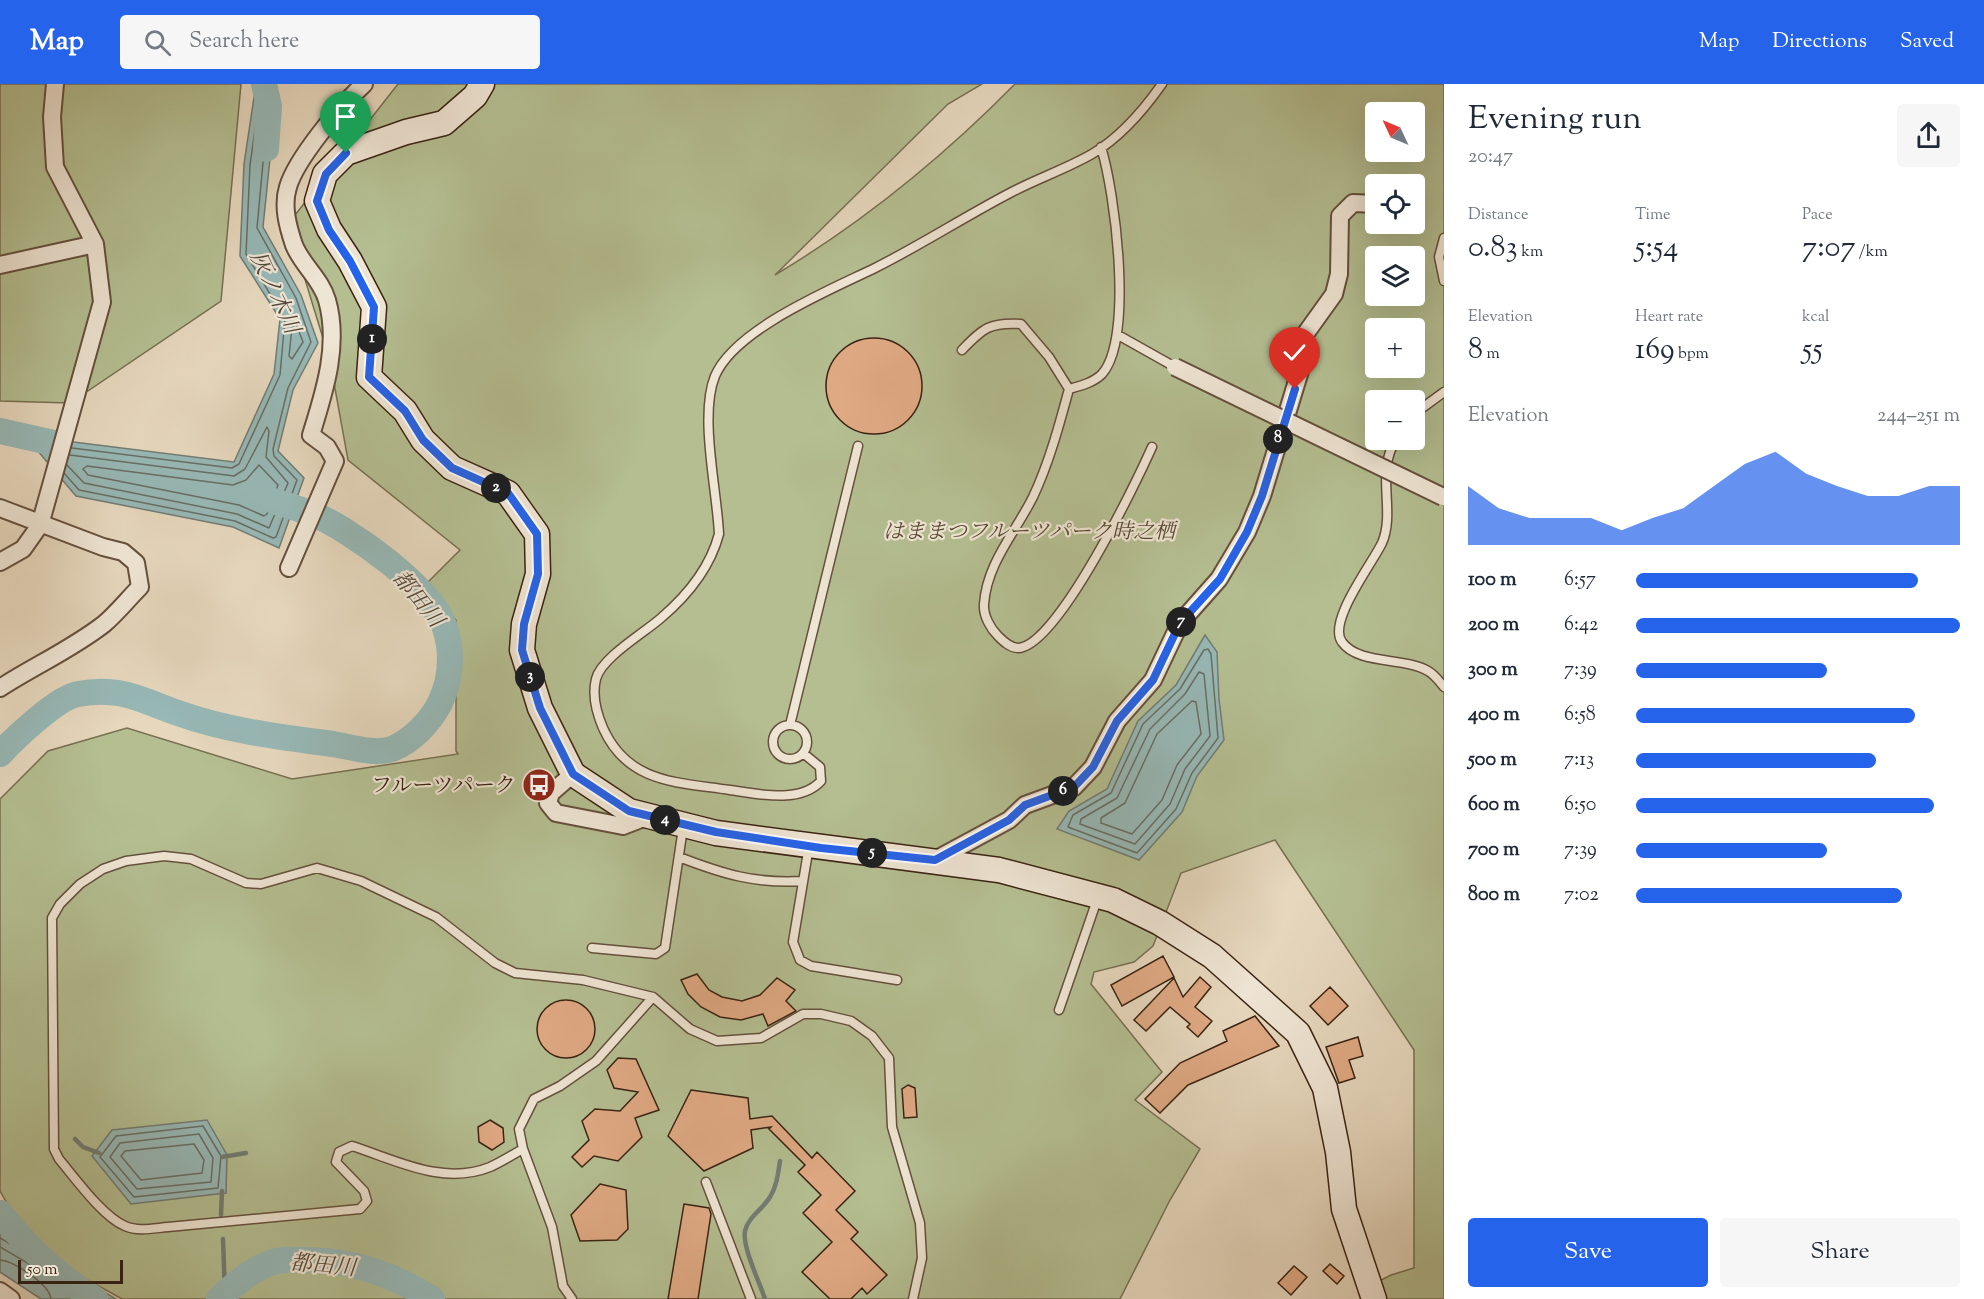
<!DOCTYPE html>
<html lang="en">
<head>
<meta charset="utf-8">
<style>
	:root { --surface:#fff; --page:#f6f6f7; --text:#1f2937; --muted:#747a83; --accent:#2563eb }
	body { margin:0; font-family:"Sorts Mill Goudy","Noto Serif JP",serif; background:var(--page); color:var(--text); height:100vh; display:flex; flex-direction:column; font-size:22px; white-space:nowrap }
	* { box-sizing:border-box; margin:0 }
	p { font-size:20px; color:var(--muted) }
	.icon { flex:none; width:33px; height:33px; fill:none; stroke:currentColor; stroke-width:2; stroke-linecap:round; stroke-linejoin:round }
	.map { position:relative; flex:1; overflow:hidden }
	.sheet { display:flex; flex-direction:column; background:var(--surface); width:540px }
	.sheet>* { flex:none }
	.needle { width:39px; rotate:314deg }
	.tools { position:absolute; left:1365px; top:18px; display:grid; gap:12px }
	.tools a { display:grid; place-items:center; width:60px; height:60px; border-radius:6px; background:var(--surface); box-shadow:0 6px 24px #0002; font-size:30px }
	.scale { position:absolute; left:18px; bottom:15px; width:105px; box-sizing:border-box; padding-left:6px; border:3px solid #3a2312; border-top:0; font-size:16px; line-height:21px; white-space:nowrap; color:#3a2312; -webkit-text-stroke:4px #efe5d4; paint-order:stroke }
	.pin { position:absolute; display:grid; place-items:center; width:51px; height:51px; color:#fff; margin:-62px -26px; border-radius:50% 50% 50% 0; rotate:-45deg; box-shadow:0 0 6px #0007 }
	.pin .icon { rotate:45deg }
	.km { position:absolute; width:30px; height:30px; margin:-15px; border-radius:50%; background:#222; color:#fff; font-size:16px; line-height:30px; text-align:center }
	.round { display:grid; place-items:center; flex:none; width:63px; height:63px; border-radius:6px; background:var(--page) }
	.headline { display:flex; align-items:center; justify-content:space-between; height:102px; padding:0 24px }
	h1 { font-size:33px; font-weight:600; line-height:45px }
	.figures { display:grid; grid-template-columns:repeat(3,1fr); gap:9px; height:102px; padding:6px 24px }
	.figures div { display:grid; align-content:center }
	.figures b { font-size:30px; font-weight:600 }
	.figures small { font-size:16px; font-weight:400 }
	.figures p { font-size:16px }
	.chart { height:168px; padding:12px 24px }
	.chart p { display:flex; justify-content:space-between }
	.chart svg { width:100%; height:108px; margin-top:6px; fill:var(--accent); opacity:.7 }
	.action { display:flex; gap:12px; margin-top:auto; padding:12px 24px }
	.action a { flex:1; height:69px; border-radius:6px; background:var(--accent); color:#fff; font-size:24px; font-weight:600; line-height:69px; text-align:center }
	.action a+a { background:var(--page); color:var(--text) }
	ul { padding:0 24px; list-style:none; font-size:20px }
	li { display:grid; grid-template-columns:96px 72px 1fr; align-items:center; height:45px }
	li i { height:15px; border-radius:8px; background:var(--accent) }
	header { display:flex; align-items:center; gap:36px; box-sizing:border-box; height:84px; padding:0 30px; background:var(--accent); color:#fff }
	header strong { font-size:28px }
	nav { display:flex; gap:33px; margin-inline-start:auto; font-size:21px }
	.search { width:420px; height:54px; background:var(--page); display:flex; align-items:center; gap:15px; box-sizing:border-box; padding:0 21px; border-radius:6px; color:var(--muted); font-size:22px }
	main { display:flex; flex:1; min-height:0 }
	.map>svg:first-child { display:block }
	.green { fill:#b4be91; stroke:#777052; stroke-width:1.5; fill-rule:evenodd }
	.water { fill:#97b8b6; stroke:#727c74; stroke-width:1.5 }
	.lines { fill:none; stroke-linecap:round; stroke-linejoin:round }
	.shore { stroke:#686e64; stroke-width:1.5 }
	.stream { stroke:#727c74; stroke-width:4.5 }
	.river { stroke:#97b8b6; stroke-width:26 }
	.building { fill:#dfa983; stroke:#3a2312; stroke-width:1.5 }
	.lane-casing { stroke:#65503d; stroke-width:11 }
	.street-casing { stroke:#65503d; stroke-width:20 }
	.secondary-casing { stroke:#3a2312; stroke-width:27 }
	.lane { stroke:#efe5d4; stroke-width:8 }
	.street { stroke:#efe5d4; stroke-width:16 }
	.secondary { stroke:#efe5d4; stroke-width:24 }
	.street-bridge-casing { stroke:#65503d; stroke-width:20; stroke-linecap:butt }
	.street-bridge { stroke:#efe5d4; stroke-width:16 }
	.route-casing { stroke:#fff; stroke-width:12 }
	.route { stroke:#2563eb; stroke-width:8 }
	.labels { text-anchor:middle; stroke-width:4.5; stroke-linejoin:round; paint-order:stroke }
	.park-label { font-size:21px; font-style:italic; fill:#584a32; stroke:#efe5d4 }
	.poi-label { font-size:21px; fill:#3a2312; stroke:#efe5d4; text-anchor:end }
	.water-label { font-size:22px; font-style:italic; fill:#51483b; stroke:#efe5d4 }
</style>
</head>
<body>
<header>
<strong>Map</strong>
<div class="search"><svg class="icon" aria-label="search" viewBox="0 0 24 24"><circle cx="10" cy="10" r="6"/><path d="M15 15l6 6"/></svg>Search here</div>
<nav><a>Map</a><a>Directions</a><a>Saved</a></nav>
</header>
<main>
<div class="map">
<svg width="1444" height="1215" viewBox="0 0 1444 1215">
	<rect width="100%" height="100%" fill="#e6d7bd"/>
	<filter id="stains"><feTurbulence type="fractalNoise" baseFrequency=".00333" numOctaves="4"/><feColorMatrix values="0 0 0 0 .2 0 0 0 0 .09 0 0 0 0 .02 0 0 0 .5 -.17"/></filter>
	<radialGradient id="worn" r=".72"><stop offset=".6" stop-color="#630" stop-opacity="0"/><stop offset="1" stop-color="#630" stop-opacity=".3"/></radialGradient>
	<path class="green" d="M0,0H241L221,217L70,319L0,317Z
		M398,0H982L948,20L775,191C862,139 943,73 1015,0H1444V1215H1364L1360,1207L1391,1191L1414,1184V966L1275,756L1181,789L1153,862L1134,878L1094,888L1091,900L1162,988L1135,1016L1200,1065L1170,1116L1120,1215H122L34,1166L0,1107V715L48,667L127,644L292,695L458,670L456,667V536L425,501L460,466L348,376L330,277L288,140ZM1376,28H1414V68H1376ZM1376,100H1414V140H1376ZM1376,172H1414V212H1376ZM1376,244H1414V284H1376ZM1376,316H1414V356H1376Z"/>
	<path class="water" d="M256,0H261L273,45L263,143L301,211L318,259L293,306L278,367L304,394L279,464L233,443L76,412L25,352L234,378L274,290L280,235L240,172L244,80Z
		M1205,551L1217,568L1219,615L1224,656L1197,692L1182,728L1139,776L1057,745L1069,727L1107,705L1138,637L1176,601Z
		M207,1036L227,1071L226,1109L131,1120L92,1072L112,1046Z
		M0,1147L116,1215H41L0,1188Z"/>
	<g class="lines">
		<path class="shore" d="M296,240L303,258L292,275L289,272L292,243Z
			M67,381L84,399L237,430L269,444L288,399L266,373L269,347L267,343L245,385L234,392L70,371
			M87,382L233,401L246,396L259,381L278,401L267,430L264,432L239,421L88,391L83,385Z
			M64,389L79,406L235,437L273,454L276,453L297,396L274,372L273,365L288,304L311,258L296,214L257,144L266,46L262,31L257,32L250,81L246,170L285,235L280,291L239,380L232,384L72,364
			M1208,565L1211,570L1218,654L1192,689L1176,725L1137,769L1068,743L1073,731L1111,709L1143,640L1180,605L1204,566Z
			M1199,588L1204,590L1210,652L1185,685L1170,720L1135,760L1080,740L1081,735L1117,714L1150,645L1185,610Z
			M1192,617L1196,618L1201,650L1177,681L1162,716L1132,750L1101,739V734L1125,719L1157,650Z
			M203,1042L221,1072L218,1104L134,1113L100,1073L116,1052Z
			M199,1050L213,1074L211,1098L137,1105L110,1073L120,1059Z
			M194,1060L204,1076L202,1089L141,1096L121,1072L125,1067Z
			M0,1154L104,1215
			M0,1163L89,1215
			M0,1176C14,1177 50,1201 51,1215"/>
		<path class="stream" d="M75,1055L83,1063L99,1069
			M222,1073L246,1069
			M221,1131L222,1107
			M223,1155L225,1209
			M765,1215C760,1199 742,1163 745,1147C748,1133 763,1125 770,1113C777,1102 778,1089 780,1077"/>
		<path class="river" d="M264,0L269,22L266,65
			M0,347L58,360
			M0,670C15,654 58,613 78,610C120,602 141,616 178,629C228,647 281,653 333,660C351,663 375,671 392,665C412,657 430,638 440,619C451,595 453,569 445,544C434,505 350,445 313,430C297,424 279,419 262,413
			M0,1129C26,1162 59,1193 95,1215
			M219,1215C235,1200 255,1182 277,1177C285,1175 296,1176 305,1176C352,1176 393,1190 432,1215"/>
	</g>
	<path class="building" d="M826 302a48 48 0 1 1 96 0a48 48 0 1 1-96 0Z
		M1163,872L1174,893L1122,922L1111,901Z
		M697,890L709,906L722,913L742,917L760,911L777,894L795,906L786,917L796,927L768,942L763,930L741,936L720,933L701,923L688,910L681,896Z
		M1200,893L1211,903L1195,923L1212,937L1198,953L1187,943L1190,940L1170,923L1146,947L1134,936L1174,894L1183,913Z
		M1330,903L1348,922L1328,941L1310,922Z
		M537 945a29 29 0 1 1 58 0a29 29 0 1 1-58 0Z
		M1255,932L1279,962L1188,1001L1160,1029L1145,1015L1180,979L1227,957L1223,947Z
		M1358,953L1363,972L1349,976L1355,994L1339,999L1326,963Z
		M618,974L636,975L659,1026L635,1034L642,1053L618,1077L594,1072L582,1083L572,1073L589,1056L582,1037L595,1025L620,1027L638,1008L614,1004L607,986Z
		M908,1001L915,1004L917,1033L904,1034L902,1005Z
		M691,1006L748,1014L750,1035L772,1032L812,1074L817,1068L855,1107L836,1126L858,1148L851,1155L887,1191L867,1210L862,1204L851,1215H830L802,1188L832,1158L803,1129L821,1111L798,1088L805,1081L769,1045L771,1043L751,1046L753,1064L704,1087L668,1052Z
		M490,1036L503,1044L504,1058L492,1066L479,1058L478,1043Z
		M600,1100L626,1106L628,1145L617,1156L580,1157L571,1131Z
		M684,1120L709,1124L711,1130L698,1215H668Z
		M1330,1180L1344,1192L1337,1200L1323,1187Z
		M1294,1182L1307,1193L1291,1211L1278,1199Z"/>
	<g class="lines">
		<defs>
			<path id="lane" d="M1444,154L1439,173L1444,197
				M1118,251L1175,283
				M962,266C983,244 990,238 1021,240L1049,273L1069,305C1059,342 1049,379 1033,413C1015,449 987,479 984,520C983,532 991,545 998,552C1003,557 1010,564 1018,564C1057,563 1136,399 1152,363
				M1069,305C1080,302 1093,299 1102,290C1134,254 1115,108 1101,63
				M1414,330L1444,308
				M1396,356C1375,387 1396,427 1382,459C1372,480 1327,538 1342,558C1358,581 1405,573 1428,587C1435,591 1439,597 1444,603
				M773 658a17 17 0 1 1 34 0a17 17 0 1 1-34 0Z
				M790,641L858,362
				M803,669L820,683L821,697C800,720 758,710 730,706C678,698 628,700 603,644C597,630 592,611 596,595C601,574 644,549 661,534C688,511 710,484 719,450C717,406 699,331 715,292C735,245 830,206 875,184C921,161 964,133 1010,109C1036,95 1066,85 1092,70C1121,53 1143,27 1162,0
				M809,762L793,858L800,876L811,882L897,896
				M679,773C723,790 755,800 803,797
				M592,864L656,870L665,864L683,744
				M1059,926L1098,813
				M523,1065C512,1071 501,1078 490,1083C443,1102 396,1076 352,1062L339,1068L336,1078L364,1107L367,1117L360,1125L168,1143C155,1144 138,1148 125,1142C103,1133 75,1094 59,1075L54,1065L52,834L60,820L80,800L103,785L126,777L164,772L191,775L246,799L261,800L317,784L361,797L436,833L495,879L515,889L583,896L653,913L690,945L717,957L761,954L803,930H821L851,937L872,952L889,974L892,1043L920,1139L922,1174L913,1215
				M706,1098L751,1215
				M572,1215L563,1202L552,1143L523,1065L519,1045L534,1015L560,1002L596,977L653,913"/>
			<path id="street" d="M0,181L95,160
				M0,424L103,463L123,468L136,479L140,503C128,515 117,529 104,540C72,565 34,582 0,604
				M0,478L23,465L40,441L102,218L95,160L55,83L52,33L55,0
				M289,484L335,377L327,363L311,351C324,309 340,261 327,216C321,195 302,181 294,161C288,143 282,122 288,103C296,75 342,20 364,0
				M573,690L551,709L548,719L556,729L623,742L649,732
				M935,776L1009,736L1025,721L1074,703L1093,683L1117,637L1153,596L1180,539L1219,495L1247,448L1262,412L1300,287L1301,256L1334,210L1339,190L1340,132L1353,119L1376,120
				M0,1207L11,1215"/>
			<path id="secondary" d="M482,0L475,12L444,39L406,48L346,69L325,90L317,117L329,145L350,177L374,223L369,293L405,327L423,356L452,384L508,409L537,450L538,490L524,540L522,566L540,624L573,690L629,727L716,749L999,786L1113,816L1160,839L1212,872L1298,949L1325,1004L1338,1068L1344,1125L1374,1215"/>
		</defs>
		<use href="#lane" class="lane-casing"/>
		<use href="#street" class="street-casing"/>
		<use href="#secondary" class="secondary-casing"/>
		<use href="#lane" class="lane"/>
		<use href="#street" class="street"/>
		<use href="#secondary" class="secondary"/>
		<defs>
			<path id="street-bridge" d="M1175,283L1443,413"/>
		</defs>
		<use href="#street-bridge" class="street-bridge-casing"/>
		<use href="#street-bridge" class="street-bridge"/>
	</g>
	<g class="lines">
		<defs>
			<path id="route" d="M346,69L326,90L317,117L329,146L350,177L374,223L369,293L405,327L423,356L452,384L508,409L537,450L538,490L524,540L522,566L540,624L573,690L629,727L716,748L821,764L935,776L1009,736L1025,721L1074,703L1093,683L1117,637L1153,596L1180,539L1220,495L1247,448L1262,412L1295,305"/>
		</defs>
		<use href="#route" class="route-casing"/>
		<use href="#route" class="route"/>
	</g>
	<defs>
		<symbol id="bus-disc" viewBox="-11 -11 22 22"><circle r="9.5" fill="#8f2418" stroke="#efe5d4"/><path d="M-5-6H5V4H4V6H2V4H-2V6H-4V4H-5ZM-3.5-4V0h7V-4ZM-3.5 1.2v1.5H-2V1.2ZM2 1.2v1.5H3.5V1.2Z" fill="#fff"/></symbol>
	</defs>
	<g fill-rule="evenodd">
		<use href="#bus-disc" x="520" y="682" width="38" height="38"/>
	</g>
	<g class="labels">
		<g class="park-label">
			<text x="1029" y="454">はままつフルーツパーク時之栖</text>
		</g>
		<g class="poi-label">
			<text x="516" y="708">フルーツパーク</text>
		</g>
		<g class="water-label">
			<text transform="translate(276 208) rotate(65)" y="8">灰ノ木川</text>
			<text transform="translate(419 514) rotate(51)" y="8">都田川</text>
			<text transform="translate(323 1180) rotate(5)" y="8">都田川</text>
		</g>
	</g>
	<rect width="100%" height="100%" filter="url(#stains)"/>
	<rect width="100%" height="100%" fill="url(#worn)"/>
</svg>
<div class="tools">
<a><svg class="needle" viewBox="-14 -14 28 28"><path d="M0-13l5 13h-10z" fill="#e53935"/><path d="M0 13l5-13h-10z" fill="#747a83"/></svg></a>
<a><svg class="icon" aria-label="locate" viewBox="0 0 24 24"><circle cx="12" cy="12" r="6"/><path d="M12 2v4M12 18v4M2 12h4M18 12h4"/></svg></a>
<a><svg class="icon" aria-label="layers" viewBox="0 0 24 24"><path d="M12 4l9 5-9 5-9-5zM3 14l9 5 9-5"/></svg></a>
<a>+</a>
<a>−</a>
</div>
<div class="scale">50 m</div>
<div class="pin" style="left:346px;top:69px;background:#1e9e55"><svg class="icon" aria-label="arrive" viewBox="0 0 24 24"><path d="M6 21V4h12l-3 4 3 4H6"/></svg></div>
<div class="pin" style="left:1295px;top:305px;background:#d93025"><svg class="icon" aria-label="check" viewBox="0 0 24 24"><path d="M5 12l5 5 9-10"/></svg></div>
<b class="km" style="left:372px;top:255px">1</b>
<b class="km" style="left:496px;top:404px">2</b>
<b class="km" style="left:530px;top:593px">3</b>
<b class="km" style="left:665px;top:736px">4</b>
<b class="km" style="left:872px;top:769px">5</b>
<b class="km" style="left:1063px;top:707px">6</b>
<b class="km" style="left:1181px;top:538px">7</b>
<b class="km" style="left:1278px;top:355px">8</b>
</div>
<section class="sheet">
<div class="headline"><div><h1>Evening run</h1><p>20:47</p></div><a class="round"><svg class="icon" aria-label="share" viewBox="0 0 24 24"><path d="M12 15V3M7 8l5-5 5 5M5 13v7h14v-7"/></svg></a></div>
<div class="figures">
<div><p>Distance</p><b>0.83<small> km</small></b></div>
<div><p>Time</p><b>5:54</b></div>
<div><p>Pace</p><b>7:07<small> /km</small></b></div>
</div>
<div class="figures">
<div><p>Elevation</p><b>8<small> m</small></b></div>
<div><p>Heart rate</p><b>169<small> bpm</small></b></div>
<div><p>kcal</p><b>55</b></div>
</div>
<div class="chart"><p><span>Elevation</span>244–251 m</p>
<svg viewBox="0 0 160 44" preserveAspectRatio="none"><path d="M0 44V20L10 29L20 33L30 33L40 33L50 38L60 33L70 29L80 20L90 11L100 6L110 15L120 20L130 24L140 24L150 20L160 20V44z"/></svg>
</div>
<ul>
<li><b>100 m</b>6:57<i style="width:87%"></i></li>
<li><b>200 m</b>6:42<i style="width:100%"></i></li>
<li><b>300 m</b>7:39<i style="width:59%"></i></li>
<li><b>400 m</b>6:58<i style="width:86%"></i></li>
<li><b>500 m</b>7:13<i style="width:74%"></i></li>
<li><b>600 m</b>6:50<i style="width:92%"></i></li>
<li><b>700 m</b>7:39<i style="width:59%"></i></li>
<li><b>800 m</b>7:02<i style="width:82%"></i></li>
</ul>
<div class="action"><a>Save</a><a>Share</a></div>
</section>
</main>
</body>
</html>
